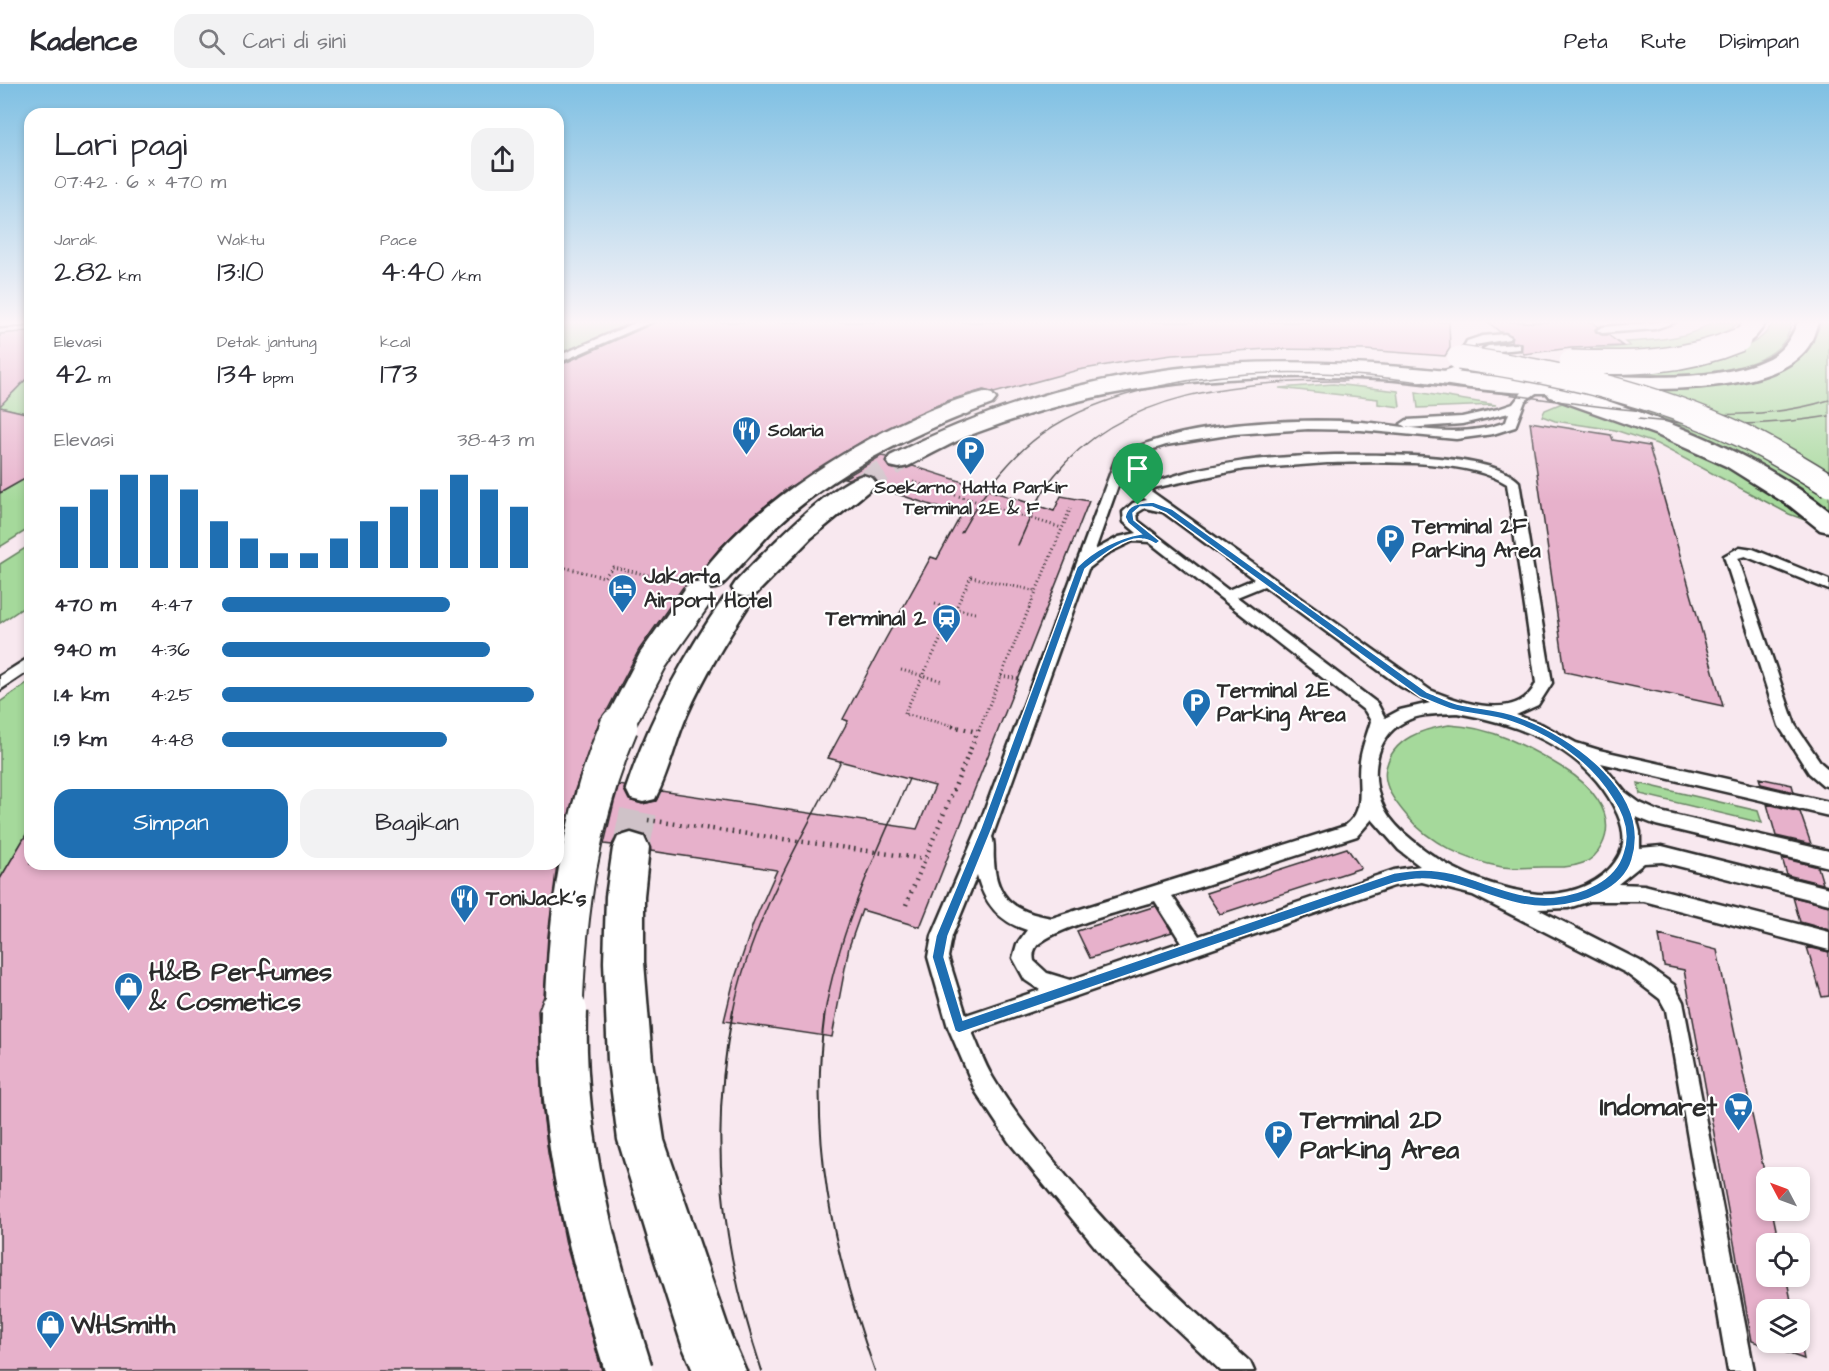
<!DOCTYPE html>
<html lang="id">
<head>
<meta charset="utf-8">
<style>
	:root { --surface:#fff; --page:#f2f2f3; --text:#2b2b33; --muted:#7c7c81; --line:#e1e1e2; --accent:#1f6fb2 }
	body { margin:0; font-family:"Architects Daughter",sans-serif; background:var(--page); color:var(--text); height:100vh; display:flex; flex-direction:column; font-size:22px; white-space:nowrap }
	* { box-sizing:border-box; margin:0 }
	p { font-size:20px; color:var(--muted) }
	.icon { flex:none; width:33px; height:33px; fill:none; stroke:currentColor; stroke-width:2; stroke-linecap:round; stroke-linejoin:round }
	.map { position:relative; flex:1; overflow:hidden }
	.side { position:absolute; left:24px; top:24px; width:540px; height:762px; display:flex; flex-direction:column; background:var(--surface); border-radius:18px; box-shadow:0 3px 9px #0003 }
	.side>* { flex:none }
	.needle { width:39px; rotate:311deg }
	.controls { position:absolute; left:1756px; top:1083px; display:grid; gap:12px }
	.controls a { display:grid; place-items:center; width:54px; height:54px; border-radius:12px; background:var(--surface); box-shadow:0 3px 9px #0003; font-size:30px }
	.pin { position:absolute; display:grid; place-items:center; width:51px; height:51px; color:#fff; margin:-62px -26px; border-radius:50% 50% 50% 0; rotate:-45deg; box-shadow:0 0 6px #0007 }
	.pin .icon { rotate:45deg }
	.round { display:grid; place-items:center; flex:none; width:63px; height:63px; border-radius:18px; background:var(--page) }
	.summary { display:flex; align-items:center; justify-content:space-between; height:102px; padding:0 30px }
	h1 { font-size:33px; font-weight:600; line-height:45px }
	.metrics { display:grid; grid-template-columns:repeat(3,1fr); gap:9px; height:102px; padding:6px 30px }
	.metrics div { display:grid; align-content:center }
	.metrics b { font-size:30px; font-weight:600 }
	.metrics small { font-size:16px; font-weight:400 }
	.metrics p { font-size:16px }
	.chart { height:168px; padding:12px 30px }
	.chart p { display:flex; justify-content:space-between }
	.chart svg { width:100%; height:108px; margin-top:6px; stroke:var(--accent); stroke-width:6 }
	.cta { display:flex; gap:12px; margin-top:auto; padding:12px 30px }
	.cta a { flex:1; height:69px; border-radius:18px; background:var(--accent); color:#fff; font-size:24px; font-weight:600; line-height:69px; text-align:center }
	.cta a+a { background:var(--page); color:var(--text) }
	ul { padding:0 30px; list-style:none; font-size:20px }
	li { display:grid; grid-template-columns:96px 72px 1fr; align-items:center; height:45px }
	li i { height:15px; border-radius:8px; background:var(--accent) }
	header { display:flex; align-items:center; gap:36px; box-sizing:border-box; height:84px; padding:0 30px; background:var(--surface); border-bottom:2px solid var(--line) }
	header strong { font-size:28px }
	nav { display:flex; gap:33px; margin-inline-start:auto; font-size:21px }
	.search { width:420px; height:54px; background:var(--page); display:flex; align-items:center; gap:15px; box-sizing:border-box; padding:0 21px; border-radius:18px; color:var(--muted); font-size:22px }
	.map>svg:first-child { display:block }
	.green { fill:#a5d99b; stroke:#688263; stroke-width:1.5 }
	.building { fill:#e7b1cb; stroke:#2b2b2b; stroke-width:1.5 }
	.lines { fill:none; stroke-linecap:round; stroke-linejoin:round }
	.secondary-tunnel-far1 { stroke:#cfc2c8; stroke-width:23; stroke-dasharray:23 11; stroke-linecap:butt }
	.secondary-tunnel { stroke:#cfc2c8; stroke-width:37; stroke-dasharray:37 19; stroke-linecap:butt }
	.lane-casing { stroke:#2b2b2b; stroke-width:5 }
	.secondary-casing { stroke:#2b2b2b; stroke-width:5 }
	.path-far1 { stroke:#2b2b2b; stroke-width:3; stroke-dasharray:1 3; stroke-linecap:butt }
	.path { stroke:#2b2b2b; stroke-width:4.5; stroke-dasharray:1.5 5; stroke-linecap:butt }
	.lane { fill:#fff; fill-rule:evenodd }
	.secondary { fill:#fff; fill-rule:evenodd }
	.tram-far1 { stroke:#2b2b2b; stroke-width:1.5 }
	.tram { stroke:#2b2b2b; stroke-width:2 }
	.secondary-bridge-far3-casing { stroke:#2b2b2b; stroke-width:26; stroke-linecap:butt }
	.secondary-bridge-far2-casing { stroke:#2b2b2b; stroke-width:33; stroke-linecap:butt }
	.secondary-bridge-far1-casing { stroke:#2b2b2b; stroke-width:41; stroke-linecap:butt }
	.secondary-bridge-casing { stroke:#2b2b2b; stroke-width:51; stroke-linecap:butt }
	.secondary-bridge-far3 { stroke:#fff; stroke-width:23 }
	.secondary-bridge-far2 { stroke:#fff; stroke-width:29 }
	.secondary-bridge-far1 { stroke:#fff; stroke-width:37 }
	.secondary-bridge { stroke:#fff; stroke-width:46 }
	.route { fill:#1f6fb2; stroke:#fff; stroke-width:1.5; fill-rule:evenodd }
	.labels { text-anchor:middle; stroke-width:4.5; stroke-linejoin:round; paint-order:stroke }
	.far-poi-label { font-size:18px; font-weight:bold; fill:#2b2b2b; stroke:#fff; text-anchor:start }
	.poi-label { font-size:21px; font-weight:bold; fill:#2b2b2b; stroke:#fff; text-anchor:start }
	.near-poi-label { font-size:26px; font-weight:bold; fill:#2b2b2b; stroke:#fff; text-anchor:start }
</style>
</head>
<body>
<header>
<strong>Kadence</strong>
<div class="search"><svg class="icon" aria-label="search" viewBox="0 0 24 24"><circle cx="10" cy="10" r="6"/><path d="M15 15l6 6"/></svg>Cari di sini</div>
<nav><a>Peta</a><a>Rute</a><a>Disimpan</a></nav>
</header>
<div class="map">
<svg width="1829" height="1287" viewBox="0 0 1829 1287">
	<rect width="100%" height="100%" fill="#f8e8ef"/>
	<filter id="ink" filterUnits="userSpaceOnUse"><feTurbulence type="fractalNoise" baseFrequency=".0167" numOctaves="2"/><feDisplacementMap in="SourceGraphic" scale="12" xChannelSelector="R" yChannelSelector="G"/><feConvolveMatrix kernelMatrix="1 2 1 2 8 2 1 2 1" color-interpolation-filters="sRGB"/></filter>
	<g filter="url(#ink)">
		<path class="green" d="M558,238H633L558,271Z
			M1712,238H1739C1721,255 1674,267 1648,269C1626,272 1601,268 1578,267L1630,262L1625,258C1654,256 1688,256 1712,238Z
			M1773,238H1791C1786,302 1634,292 1590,288L1741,265C1755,258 1766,253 1773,238Z
			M1821,238H1827L1829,241V391L1650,303C1703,304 1803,300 1821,238Z
			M30,291V330L0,323V317L14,308Z
			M1333,300L1398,307L1400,323L1378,320V315L1279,304Z
			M1601,303L1718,344L1829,411V429C1774,390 1717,353 1653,330C1629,322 1603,316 1578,309Z
			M1416,308L1496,321L1418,324Z
			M1562,319L1573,320L1646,342L1741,386L1810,436H1805L1789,430L1657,360L1615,346L1555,337L1542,332L1545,326Z
			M26,394L30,395V444L0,463V409Z
			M30,461V519L0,539V480Z
			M30,597V744L0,795V618Z
			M1449,641C1492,643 1527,662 1563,684C1588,699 1618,729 1602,761C1598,769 1592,776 1583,779C1570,784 1556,783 1543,783C1529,783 1515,785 1502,783C1468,777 1429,759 1407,732C1396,719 1382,702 1386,684C1393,654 1423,645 1449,641Z
			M1638,699L1758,727L1762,739L1640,710Z"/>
		<path class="building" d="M656,238H1449L1450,264L1445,272L1365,266L1268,265L1172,271L1130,277L1078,286L994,309L983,306L947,317L866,355L785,406L749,435L719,465L695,497L683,503L639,566L608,625L600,635L575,706L563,755L558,754V282Z
			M1488,238H1592L1598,243L1595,245L1596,248L1602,251H1608L1623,262L1571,264L1524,270L1521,267L1522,260L1511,258V251L1500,248Z
			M30,247V291L0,322V250Z
			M0,323L30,330V392L0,409Z
			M1530,338L1611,351L1613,356L1649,362L1723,622L1565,588Z
			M881,372L887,373L885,378L890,384L899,386L913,382L1054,427L1061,412L1089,417L920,843L862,826L849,863L832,953L724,937L733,900L753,840L777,786L651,767L646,752L632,747L617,751L612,761L604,760L614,718L619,701L625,702L624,706L629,716L642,720L656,717L661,707L917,745L935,702L828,674L848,637L843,635L885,556L931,473L937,475L961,431L876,403L878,399L874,393L864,389L848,395L844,394Z
			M1759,694L1792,701L1794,708L1761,700Z
			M1767,720L1800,728L1811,760L1776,752Z
			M30,744V780H557L548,852L544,912L538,927L542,1020L548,1069L566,1160L602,1287H0V795Z
			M1347,764L1361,784L1220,830L1206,809Z
			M1782,774L1818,783L1823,800L1787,791Z
			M1793,813L1829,822V846L1800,838Z
			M1156,822L1172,848L1090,874L1077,847Z
			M1659,851L1717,866L1767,1101V1126H1772L1779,1160H1767V1192H1786L1793,1226H1767V1258H1800V1256L1804,1275L1752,1257L1684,886L1664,882Z
			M1807,863L1829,868V912L1822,913Z"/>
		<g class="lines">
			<path class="secondary-tunnel-far1" d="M863,399L899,377"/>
			<path class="secondary-tunnel" d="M631,764L643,705"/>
			<defs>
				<path id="lane" d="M0,238H28L23,241L0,243Z
					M637,238H651L558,279V272Z
					M1658,238H1675L1655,245L1602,249L1597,246L1602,243Z
					M1505,250L1510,253L1509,255L1475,261C1461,284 1466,293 1435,295L1429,292L1453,284L1467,257L1482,252Z
					M1516,260L1520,261V265L1488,268L1483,265L1488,262Z
					M1540,299L1546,302L1525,317L1515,343L1493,350L1456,355L1361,346L1308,345L1234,350L1166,361L1141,369L1126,379L1095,466L1119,453L1137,449L1124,438L1123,428L1133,419L1147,416L1124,400L1123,397L1124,394C1134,392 1145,398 1156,397C1166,395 1176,391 1187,388C1206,383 1226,380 1245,377C1295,370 1487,361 1519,398L1552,599L1538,621L1516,631L1541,640L1576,659L1599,666L1829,718V732L1601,679L1625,708L1640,719L1660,728L1829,767V783L1656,741L1636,733L1640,748V764L1662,762L1829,804V820L1662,778L1644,779L1618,800L1644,801L1829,848V866L1644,817H1590L1568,824L1538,825L1640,877L1674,901L1683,918L1754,1287H1728L1666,926L1660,915L1626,889L1473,811L1422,798L1394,802L972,948C979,963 984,980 993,994C1012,1026 1035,1054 1058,1082C1116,1154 1181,1217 1250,1278L1254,1287H1221L1115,1187L1009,1058L976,1008L948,943L928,873L932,852L978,744L1116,374C1172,338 1295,334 1361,338C1411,342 1458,356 1506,338L1509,329L1462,340L1407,344L1401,340L1407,336L1462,333L1498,325L1513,320L1524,306ZM1327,379C1375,378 1467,374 1507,400L1536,599C1519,639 1459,618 1430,606L1148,405L1244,385ZM1145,424L1163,428L1254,495L1228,506L1138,437L1137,429ZM1133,457L1149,458L1365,627L1371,637C1367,651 1362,663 1360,677C1356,701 1368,725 1345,742L1052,834C1016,828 996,816 994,777C993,769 995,760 992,753L1088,485L1110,468ZM1264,502L1400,602L1430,619L1400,626L1385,634L1377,619L1237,513ZM1457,629C1522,640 1590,667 1618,731C1629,757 1623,774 1603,791C1583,807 1555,813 1530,809C1487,802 1446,785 1412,756C1402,748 1391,737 1385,726C1369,697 1373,654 1404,638C1420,629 1440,630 1457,629ZM1372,735L1399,766L1420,782L1394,786L1199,852L1172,812L1357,752ZM977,791C984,819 999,838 1027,846L1017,860L1013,874L1025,896L1040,906L966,931L948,873L952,852ZM1155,817L1181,858L1070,896L1047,889L1034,877C1033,872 1033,868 1036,863C1049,845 1130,825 1155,817Z
					M1740,463L1753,465L1829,496V506L1745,472L1738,474L1795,641L1821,679L1829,686V703L1823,701L1809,689L1779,642L1724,472Z
					M30,573V586L0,606V592Z"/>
				<path id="secondary" d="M1744,238H1766C1758,251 1748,265 1731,261L1728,256Z
					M1798,238H1818C1815,246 1813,256 1808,263C1771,316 1632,303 1575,306C1665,336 1754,367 1829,427V448L1820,446L1790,422L1726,382L1657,351L1550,313L1547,309C1492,310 1435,298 1380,295C1243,287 1110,298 981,347C956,356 932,370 908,382L899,384L890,382L887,377L890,372C989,322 1087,293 1198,282C1266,276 1334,278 1402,283C1447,286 1493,294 1539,295C1559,296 1580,292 1600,292C1652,293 1722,297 1769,274C1785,265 1791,254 1798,238Z
					M984,308L992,310L996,315L992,320C914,349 836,386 775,444C766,453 725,500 719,503C712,506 707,504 701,502L697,496C748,418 894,330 984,308Z
					M863,391L872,394L876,399L872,404L811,454L756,510L746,513L736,510L732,504L736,498C761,471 830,400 863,391Z
					M734,512L744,514L749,521C726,557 704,592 687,631C675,658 669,689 655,715L643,718L631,715L626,705C649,636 682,574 724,514Z
					M631,749L644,753L649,764L644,812V878L652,977L664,1056L731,1252L746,1287H693L682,1261L650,1161L618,1056L608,977L604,878L606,812L613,764L618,753Z"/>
			</defs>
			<use href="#lane" class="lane-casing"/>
			<use href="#secondary" class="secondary-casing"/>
			<path class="path-far1" d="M913,398L1062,444
				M558,482L604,493L613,483L669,496
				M935,520L975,529
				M901,586L943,597
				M1001,592L1018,595
				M958,643L904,630L971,493L1036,507
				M980,643L1071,423"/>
			<path class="path" d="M952,642L977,648
				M648,736L925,775
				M906,821L980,642"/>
			<use href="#lane" class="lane"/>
			<use href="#secondary" class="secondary"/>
			<path class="tram-far1" d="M1638,335C1702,342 1765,343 1829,332
				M961,449C1009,360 1061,324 1160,302C1322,266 1473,312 1634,326C1699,331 1766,336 1829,316
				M1018,461C1029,437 1038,412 1054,392C1122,306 1245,296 1346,297
				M733,928C750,839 800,757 841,677
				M825,928C839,846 876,770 909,695"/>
			<path class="tram" d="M733,927C708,1054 721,1164 762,1287
				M825,927C808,1055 832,1166 875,1287"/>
			<defs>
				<path id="secondary-bridge-far3" d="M1459,274C1556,288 1652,309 1741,351C1772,366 1800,383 1829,401
					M1571,278C1630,280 1684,279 1739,256"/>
				<path id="secondary-bridge-far2" d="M618,643L653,576L697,513"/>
				<path id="secondary-bridge-far1" d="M564,928C567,828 580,735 619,642"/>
				<path id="secondary-bridge" d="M564,927C560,1050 592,1170 629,1287"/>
			</defs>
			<use href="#secondary-bridge-far3" class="secondary-bridge-far3-casing"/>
			<use href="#secondary-bridge-far2" class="secondary-bridge-far2-casing"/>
			<use href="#secondary-bridge-far1" class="secondary-bridge-far1-casing"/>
			<use href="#secondary-bridge" class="secondary-bridge-casing"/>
			<use href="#secondary-bridge-far3" class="secondary-bridge-far3"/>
			<use href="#secondary-bridge-far2" class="secondary-bridge-far2"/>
			<use href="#secondary-bridge-far1" class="secondary-bridge-far1"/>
			<use href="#secondary-bridge" class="secondary-bridge"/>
		</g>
	</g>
	<linearGradient id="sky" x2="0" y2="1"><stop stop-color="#7fc0e3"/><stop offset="0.57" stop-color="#fcf5f8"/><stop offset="1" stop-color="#fcf5f8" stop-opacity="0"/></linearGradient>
	<rect width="1829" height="418" fill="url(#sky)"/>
	<path class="route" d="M1153,418L1172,425L1427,608C1437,612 1447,617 1457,620C1477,625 1499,625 1519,633C1573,653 1653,709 1632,776C1623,806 1582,820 1554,822C1507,827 1465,794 1421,795C1412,795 1403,797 1394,799L959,949L955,947L932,873L936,852L981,744L1077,483C1094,466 1118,454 1141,450L1128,439L1125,433C1128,419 1141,419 1153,418ZM1140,423H1152L1166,429L1420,613C1431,617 1443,623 1454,626C1473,631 1493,631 1512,638C1552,652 1590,678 1612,714C1623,730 1630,750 1623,769C1615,797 1582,810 1554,813C1508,817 1465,784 1421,786C1412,786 1403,788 1394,789L963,936L944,873L948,852L992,744L1085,485C1098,475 1125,452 1142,455C1147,455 1152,458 1156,460L1160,457L1134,436L1133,429Z"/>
	<defs>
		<symbol id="restaurant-pin" viewBox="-11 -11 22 30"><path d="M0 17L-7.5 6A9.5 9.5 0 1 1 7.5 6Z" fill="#1f6fb2" stroke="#fff"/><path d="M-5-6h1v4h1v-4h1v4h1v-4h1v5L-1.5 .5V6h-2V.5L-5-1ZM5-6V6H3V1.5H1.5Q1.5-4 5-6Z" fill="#fff"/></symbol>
		<symbol id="parking-pin" viewBox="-11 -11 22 30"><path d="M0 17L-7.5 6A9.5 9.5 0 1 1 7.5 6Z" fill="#1f6fb2" stroke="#fff"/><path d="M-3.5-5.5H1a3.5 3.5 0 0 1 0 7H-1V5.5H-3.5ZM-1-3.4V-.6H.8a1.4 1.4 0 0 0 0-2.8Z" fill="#fff"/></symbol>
		<symbol id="hotel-pin" viewBox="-11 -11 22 30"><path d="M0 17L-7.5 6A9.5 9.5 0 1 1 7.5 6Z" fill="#1f6fb2" stroke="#fff"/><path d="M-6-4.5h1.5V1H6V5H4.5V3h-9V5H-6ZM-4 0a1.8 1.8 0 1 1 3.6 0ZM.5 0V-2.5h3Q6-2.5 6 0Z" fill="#fff"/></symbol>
		<symbol id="station-pin" viewBox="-11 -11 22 30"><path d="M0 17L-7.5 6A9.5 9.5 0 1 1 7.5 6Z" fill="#1f6fb2" stroke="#fff"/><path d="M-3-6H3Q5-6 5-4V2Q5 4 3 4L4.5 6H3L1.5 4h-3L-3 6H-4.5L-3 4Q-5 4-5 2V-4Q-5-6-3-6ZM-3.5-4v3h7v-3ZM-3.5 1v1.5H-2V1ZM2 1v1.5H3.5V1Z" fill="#fff"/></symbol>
		<symbol id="shop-pin" viewBox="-11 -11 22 30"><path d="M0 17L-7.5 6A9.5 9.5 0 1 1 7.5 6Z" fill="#1f6fb2" stroke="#fff"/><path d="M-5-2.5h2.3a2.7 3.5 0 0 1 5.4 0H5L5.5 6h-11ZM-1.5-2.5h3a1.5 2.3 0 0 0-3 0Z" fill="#fff"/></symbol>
		<symbol id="supermarket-pin" viewBox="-11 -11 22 30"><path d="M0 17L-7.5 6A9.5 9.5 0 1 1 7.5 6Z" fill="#1f6fb2" stroke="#fff"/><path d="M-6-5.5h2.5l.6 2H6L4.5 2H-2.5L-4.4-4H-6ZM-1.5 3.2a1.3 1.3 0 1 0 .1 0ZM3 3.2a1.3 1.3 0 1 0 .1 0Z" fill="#fff"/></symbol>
	</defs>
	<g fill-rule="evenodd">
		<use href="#restaurant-pin" x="730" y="330" width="33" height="45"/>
		<use href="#parking-pin" x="954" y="350" width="33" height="45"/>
		<use href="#parking-pin" x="1374" y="438" width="33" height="45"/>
		<use href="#hotel-pin" x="606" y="488" width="33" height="45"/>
		<use href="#station-pin" x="930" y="518" width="33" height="45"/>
		<use href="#parking-pin" x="1180" y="602" width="33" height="45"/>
		<use href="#restaurant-pin" x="448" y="798" width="33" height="45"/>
		<use href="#shop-pin" x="112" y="886" width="33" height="45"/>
		<use href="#supermarket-pin" x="1722" y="1006" width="33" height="45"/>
		<use href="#parking-pin" x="1262" y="1034" width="33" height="45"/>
		<use href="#shop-pin" x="34" y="1224" width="33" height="45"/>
	</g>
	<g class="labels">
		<g class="far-poi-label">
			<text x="768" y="352">Solaria</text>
			<text x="971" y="409" text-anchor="middle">Soekarno Hatta Parkir<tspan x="971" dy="21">Terminal 2E &amp; F</tspan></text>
		</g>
		<g class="poi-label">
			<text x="1412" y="449">Terminal 2F<tspan x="1412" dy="24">Parking Area</tspan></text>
			<text x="644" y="499">Jakarta<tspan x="644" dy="24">Airport Hotel</tspan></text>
			<text x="926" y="541" text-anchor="end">Terminal 2</text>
			<text x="1217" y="613">Terminal 2E<tspan x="1217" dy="24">Parking Area</tspan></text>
			<text x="486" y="821">ToniJack's</text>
		</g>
		<g class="near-poi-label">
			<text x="149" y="896">H&amp;B Perfumes<tspan x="149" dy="30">&amp; Cosmetics</tspan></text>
			<text x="1717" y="1031" text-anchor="end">Indomaret</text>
			<text x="1300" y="1044">Terminal 2D<tspan x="1300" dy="30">Parking Area</tspan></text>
			<text x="71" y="1249">WHSmith</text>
		</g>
	</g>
</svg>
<div class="controls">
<a><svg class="needle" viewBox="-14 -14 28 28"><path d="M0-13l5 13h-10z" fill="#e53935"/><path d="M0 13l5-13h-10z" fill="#7c7c81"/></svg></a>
<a><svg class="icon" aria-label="locate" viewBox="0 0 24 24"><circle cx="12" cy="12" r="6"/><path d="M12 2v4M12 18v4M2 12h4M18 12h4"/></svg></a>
<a><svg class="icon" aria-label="layers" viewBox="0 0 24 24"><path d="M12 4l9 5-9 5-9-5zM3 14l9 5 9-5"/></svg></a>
</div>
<div class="pin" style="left:1138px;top:421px;background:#1e9e55"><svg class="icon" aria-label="arrive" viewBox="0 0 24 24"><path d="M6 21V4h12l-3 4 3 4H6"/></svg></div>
<section class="side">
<div class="summary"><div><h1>Lari pagi</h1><p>07:42 · 6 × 470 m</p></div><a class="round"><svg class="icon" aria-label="share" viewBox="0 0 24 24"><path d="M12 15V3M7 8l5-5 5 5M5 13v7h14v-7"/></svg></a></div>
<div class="metrics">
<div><p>Jarak</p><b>2.82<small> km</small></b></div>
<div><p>Waktu</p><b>13:10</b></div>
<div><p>Pace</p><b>4:40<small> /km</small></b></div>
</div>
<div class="metrics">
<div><p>Elevasi</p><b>42<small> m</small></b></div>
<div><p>Detak jantung</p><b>134<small> bpm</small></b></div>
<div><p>kcal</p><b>173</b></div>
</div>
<div class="chart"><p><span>Elevasi</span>38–43 m</p>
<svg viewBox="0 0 160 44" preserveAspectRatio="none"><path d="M5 44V19M15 44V12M25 44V6M35 44V6M45 44V12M55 44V25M65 44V32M75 44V38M85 44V38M95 44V32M105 44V25M115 44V19M125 44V12M135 44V6M145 44V12M155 44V19"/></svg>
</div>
<ul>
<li><b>470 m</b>4:47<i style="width:73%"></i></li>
<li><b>940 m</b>4:36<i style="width:86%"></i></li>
<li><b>1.4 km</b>4:25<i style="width:100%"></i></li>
<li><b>1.9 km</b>4:48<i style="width:72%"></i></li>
</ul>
<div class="cta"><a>Simpan</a><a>Bagikan</a></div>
</section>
</div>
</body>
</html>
